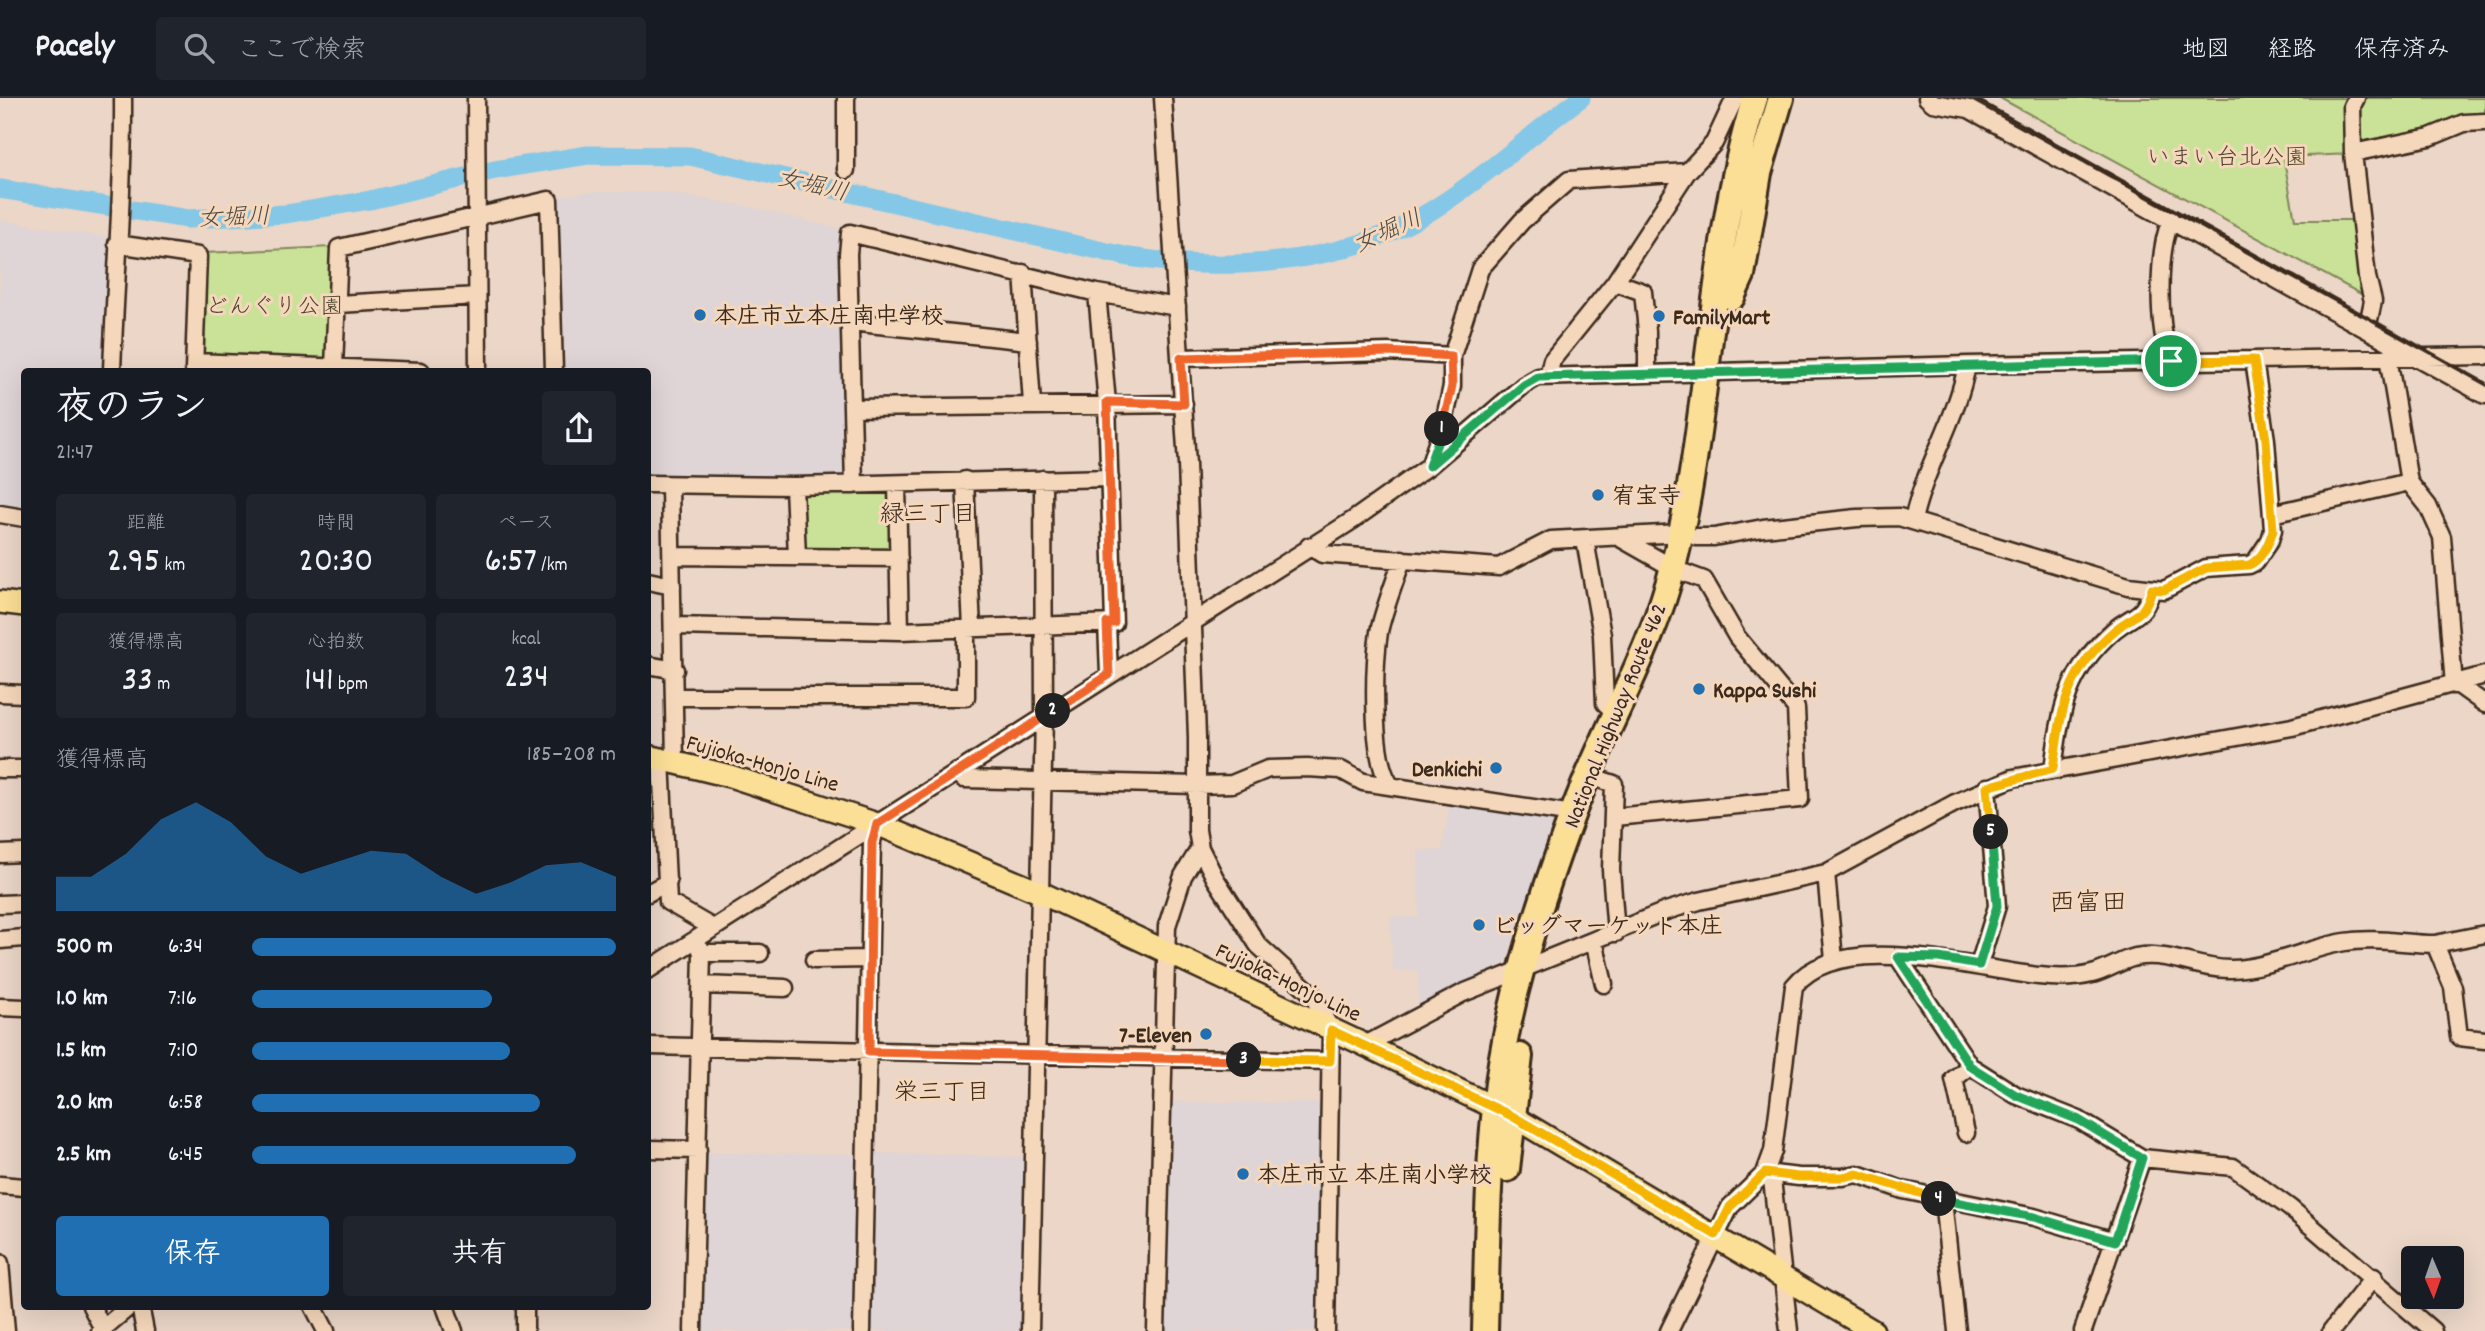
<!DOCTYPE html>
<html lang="ja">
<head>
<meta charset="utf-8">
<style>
	:root { --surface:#171b24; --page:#20242c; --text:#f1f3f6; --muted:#9ea1a6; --line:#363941; --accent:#1f6fb2 }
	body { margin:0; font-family:Dekko,"Klee One",sans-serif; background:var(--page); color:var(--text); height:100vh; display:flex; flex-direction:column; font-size:26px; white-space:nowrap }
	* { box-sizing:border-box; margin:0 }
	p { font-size:23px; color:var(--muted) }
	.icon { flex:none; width:38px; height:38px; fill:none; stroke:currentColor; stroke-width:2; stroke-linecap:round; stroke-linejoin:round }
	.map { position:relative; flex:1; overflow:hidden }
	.panel { position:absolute; left:21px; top:270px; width:630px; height:942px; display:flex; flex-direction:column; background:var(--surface); border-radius:7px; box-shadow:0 7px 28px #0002 }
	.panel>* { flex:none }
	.needle { width:46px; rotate:178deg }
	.tools { position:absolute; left:2401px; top:1148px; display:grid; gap:14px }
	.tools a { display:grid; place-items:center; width:63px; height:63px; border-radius:7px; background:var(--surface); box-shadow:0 7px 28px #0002; font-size:35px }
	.pin { position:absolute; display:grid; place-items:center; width:60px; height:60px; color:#fff; margin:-30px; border:4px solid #fff; border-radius:50%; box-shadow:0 2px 7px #0007 }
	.km { position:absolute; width:35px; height:35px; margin:-18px; border-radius:50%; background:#222; color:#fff; font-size:19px; line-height:35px; text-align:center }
	.round { display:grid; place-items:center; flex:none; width:74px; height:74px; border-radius:7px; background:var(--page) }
	.head { display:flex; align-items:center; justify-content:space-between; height:119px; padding:0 35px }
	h1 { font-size:38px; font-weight:600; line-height:52px }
	.metrics { display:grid; grid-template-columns:repeat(3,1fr); gap:10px; height:119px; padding:7px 35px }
	.metrics div { display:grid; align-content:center; border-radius:7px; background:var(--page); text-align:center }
	.metrics b { font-size:35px; font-weight:600 }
	.metrics small { font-size:19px; font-weight:400 }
	.metrics p { font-size:19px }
	.chart { height:196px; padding:14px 35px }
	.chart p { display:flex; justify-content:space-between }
	.chart svg { width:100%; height:126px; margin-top:7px; fill:var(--accent); opacity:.7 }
	.action { display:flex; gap:14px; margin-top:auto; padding:14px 35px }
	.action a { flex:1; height:80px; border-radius:7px; background:var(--accent); color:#fff; font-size:28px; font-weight:600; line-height:80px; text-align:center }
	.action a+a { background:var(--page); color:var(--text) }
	ul { padding:0 35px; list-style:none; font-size:23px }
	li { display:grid; grid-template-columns:112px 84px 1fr; align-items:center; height:52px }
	li i { height:18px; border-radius:9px; background:var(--accent) }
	header { display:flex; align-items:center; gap:42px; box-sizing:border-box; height:98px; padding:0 35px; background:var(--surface); border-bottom:2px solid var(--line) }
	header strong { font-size:33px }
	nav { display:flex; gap:38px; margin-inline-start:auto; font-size:24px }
	.search { width:490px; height:63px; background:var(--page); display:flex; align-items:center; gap:18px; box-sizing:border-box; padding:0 24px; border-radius:7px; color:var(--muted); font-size:26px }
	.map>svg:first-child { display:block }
	.built { fill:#dfd4d6 }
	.green { fill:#cae298; stroke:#82865b; stroke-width:2 }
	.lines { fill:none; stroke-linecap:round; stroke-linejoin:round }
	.river { stroke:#85c7e6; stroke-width:19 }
	.minor-casing { stroke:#3b2a1e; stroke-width:21 }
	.major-casing { stroke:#3b2a1e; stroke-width:26 }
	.highway-casing { stroke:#3b2a1e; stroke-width:30 }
	.minor { stroke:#f5d7bb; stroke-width:16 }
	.major { stroke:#fbdf96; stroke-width:21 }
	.highway { stroke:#fbdf96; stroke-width:24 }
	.rail { stroke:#3b2a1e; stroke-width:3.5 }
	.split-1-casing { stroke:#fff; stroke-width:14 }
	.split-2-casing { stroke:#fff; stroke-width:14 }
	.split-3-casing { stroke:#fff; stroke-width:14 }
	.split-4-casing { stroke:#fff; stroke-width:14 }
	.split-5-casing { stroke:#fff; stroke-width:14 }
	.split-6-casing { stroke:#fff; stroke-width:14 }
	.split-1 { stroke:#22a559; stroke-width:9 }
	.split-2 { stroke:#f0652b; stroke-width:9 }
	.split-3 { stroke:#f0652b; stroke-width:9 }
	.split-4 { stroke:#f5b400; stroke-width:9 }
	.split-5 { stroke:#22a559; stroke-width:9 }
	.split-6 { stroke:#f5b400; stroke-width:9 }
	.poi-dot { fill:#1f6fb2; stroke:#f5d7bb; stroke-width:2.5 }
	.labels { text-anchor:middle; stroke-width:6; stroke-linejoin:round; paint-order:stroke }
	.park-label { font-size:23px; fill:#504630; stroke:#f5d7bb }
	.poi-label { font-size:23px; font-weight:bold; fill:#3b2a1e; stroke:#f5d7bb; text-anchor:start }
	.street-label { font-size:23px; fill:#3b2a1e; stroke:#f5d7bb }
	.water-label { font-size:24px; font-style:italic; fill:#4a4946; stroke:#f5d7bb }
	.neighbourhood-label { font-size:24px; fill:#3b2a1e; stroke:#f5d7bb }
	.quarter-label { font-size:26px; fill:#3b2a1e; stroke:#f5d7bb }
</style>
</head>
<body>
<header>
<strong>Pacely</strong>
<div class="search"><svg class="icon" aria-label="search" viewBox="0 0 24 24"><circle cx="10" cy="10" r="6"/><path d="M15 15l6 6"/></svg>ここで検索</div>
<nav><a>地図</a><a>経路</a><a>保存済み</a></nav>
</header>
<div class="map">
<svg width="2485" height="1233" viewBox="0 0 2485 1233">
	<rect width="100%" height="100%" fill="#ebd6c7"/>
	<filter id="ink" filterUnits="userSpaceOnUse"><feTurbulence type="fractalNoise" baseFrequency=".0143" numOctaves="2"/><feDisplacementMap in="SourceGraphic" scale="14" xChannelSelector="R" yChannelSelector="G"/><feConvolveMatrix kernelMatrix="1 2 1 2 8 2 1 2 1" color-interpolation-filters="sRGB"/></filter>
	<g filter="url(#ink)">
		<path class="built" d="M588,94H663L751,109L839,131V160H843L845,382L681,384L679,378L648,376V273H557L553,100Z
			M0,122L110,140L104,273H24V413L0,410Z
			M1451,700L1550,715L1553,722L1503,874L1419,912L1418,872L1393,873L1390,819H1419L1418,752H1442Z
			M1166,1004L1321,1005L1319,1233H1160Z
			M700,1055L860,1056L857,1233H696Z
			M869,1055L1030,1059L1026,1233H867Z"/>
		<path class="green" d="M2000,0H2351L2350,56L2285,59L2284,62L2295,122H2357L2372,202Z
			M2360,0H2485V19L2435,33L2357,48Z
			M332,149L328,261L326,264L201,258L204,155Z
			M889,390L892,394L894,452L890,455H804L801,393Z"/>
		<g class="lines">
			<path class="river" d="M0,91L188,121L286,116L370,102L495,72L588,57L690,58L1129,159C1226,174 1338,168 1424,117C1480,84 1528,38 1581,0"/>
			<defs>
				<path id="minor" d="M476,0L478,273
					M846,0V72
					M1163,0L1187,366L1197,639V732L1200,750L1215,780L1258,847L1312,896L1331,932L1326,1233
					M1927,0L1933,5L1969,11L2485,297
					M2356,0L2352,8L2353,55L2367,179L2373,203L2367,231
					M2353,55L2430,39L2464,25L2485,24
					M2171,122C2157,154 2157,231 2171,263
					M117,146L198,158L194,272
					M1023,175L1032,306
					M1615,184L1643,194L1647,233V275
					M338,206L477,198
					M850,224L1028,243
					M2388,259L2409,384L2428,408L2442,439L2454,587
					M1181,260L1388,254L1452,258
					M195,264L421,273
					M334,269L339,150L549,102L554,273
					M112,273C115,182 124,91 123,0
					M1548,278L1552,262L1615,184L1687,74L1714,45L1735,0
					M853,310L1184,306
					M1430,366L1444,324L1452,288V258L1480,171L1522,123L1569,82L1687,74
					M965,382L972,531
					M648,386L794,388L1110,380
					M897,386L900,533
					M854,387L848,156L850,135L1097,195L1177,209
					M670,388L675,665
					M794,388L797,459
					M0,416L24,420
					M2272,416L2409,384
					M1913,422C1925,368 1957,321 1967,267
					M1696,439H1714L1763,430L1857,420L1899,419L2128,488L2164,492L2206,470L2249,467L2255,464L2270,442L2273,432L2266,342L2254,262
					M1622,441L1673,470
					M1585,442L1602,537L1605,605L1616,615
					M1309,448L1322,456L1499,469L1551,442L1681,435
					M672,458L899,460
					M648,483L672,488
					M1107,525L1109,577
					M674,528L900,533L1114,525L1107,305L1097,195
					M648,567L675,572
					M2457,586L2485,606
					M0,595L24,596
					M676,599H966V531
					M661,662L668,804L713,830
					M0,671H24
					M2053,671C2061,611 2066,574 2114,532C2135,515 2144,520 2152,491
					M957,674L964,681L1196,687L1232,686L1268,671L1307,670L1341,672L1363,684L1573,716
					M1602,682L1614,686L1611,772L1616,835
					M1389,685C1371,658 1374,567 1379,534C1384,510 1395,485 1402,461
					M1614,719L1800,701L1796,610L1737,539L1704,482L1685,475
					M0,756L24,755
					M1826,775L1834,862
					M648,795L668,784
					M0,806L24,805
					M0,842L24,840
					M1594,843L1604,886
					M2435,846L2485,836
					M702,855H760
					M1898,859L1970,968L2016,997L2079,1022L2142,1060L2233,1069L2290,1110L2433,1233
					M814,862L870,861
					M1979,867L1997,808L1987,689
					M648,872L1353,422L1429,368L1524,287L1538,279L1967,267L2485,258
					M702,887L785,890
					M0,909L24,910
					M1365,947L1463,895L1666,813L1699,803L1826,775L1955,705L2013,680L2292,629L2485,577
					M648,948L1330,963
					M1966,1035L1954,981L1970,968
					M648,1051L698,1052
					M1765,1075L1799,1079H1843L1857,1076L1903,1092L2034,1119L2115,1143
					M1765,1075L1772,1081L1789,1233
					M0,1087L24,1089
					M1943,1102L1957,1233
					M0,1165L6,1233
					M91,1208L103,1231
					M140,1208L145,1233
					M313,1208L326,1233
					M445,1208L454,1233
					M100,1233L130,1208
					M525,1233V1208
					M693,1233L702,855L697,841
					M862,1233L872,743L877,726
					M1030,1233L1044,619L1043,381
					M1156,1233L1167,828L1183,778L1200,750
					M1669,1233L1730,1109L1765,1075L1773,1053L1794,888C1840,830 1976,872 2039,878C2056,880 2076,880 2092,876C2109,872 2125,859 2142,858C2172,855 2201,872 2231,871C2270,870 2307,850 2345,844C2375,839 2406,846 2435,846L2453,889L2459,939L2485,942
					M2083,1233L2142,1060
					M2331,1233L2374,1179"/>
				<path id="major" d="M0,504L24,507
					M648,658L730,678L877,726L1039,794L1365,947L1512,1018L1873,1233"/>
				<path id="highway" d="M1732,199L1742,177L1759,75L1781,0
					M1507,1071L1520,958
					M1485,1233C1487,1159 1487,1084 1495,1010C1505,910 1537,813 1571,720C1602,634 1652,554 1674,465C1712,312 1708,151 1755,0"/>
			</defs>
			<use href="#minor" class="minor-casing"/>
			<use href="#major" class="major-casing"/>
			<use href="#highway" class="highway-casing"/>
			<use href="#minor" class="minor"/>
			<use href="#major" class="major"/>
			<use href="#highway" class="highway"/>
			<path class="rail" d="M1974,0L2485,285"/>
		</g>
	</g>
	<g class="lines" filter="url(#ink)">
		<defs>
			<path id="split-1" d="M1442,331L1429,368L1524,287L1538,279L2171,263"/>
			<path id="split-2" d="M1053,613L1109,577L1107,525H1114L1107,304L1184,306L1181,260L1388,254L1451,258L1452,288L1442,331"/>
			<path id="split-3" d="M1053,613L877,726L872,744L869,954L1244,962"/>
			<path id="split-4" d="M1244,962L1330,963L1331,932L1512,1018L1716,1137L1730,1109L1765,1075L1799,1079H1843L1857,1076L1939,1101"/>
			<path id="split-5" d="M1939,1101L2034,1119L2115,1143L2142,1060L2079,1022L2016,997L1970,968L1898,859L1939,860L1979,867L1997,808L1991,734"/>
			<path id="split-6" d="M1991,734L1987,689L2053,671C2061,611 2066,574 2115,532C2135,515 2144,520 2152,491L2164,492L2206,470L2249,467C2262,461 2269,446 2273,432L2266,342L2254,262L2171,263"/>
		</defs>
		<use href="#split-1" class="split-1-casing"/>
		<use href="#split-2" class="split-2-casing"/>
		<use href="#split-3" class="split-3-casing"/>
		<use href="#split-4" class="split-4-casing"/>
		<use href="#split-5" class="split-5-casing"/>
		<use href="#split-6" class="split-6-casing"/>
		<use href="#split-1" class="split-1"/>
		<use href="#split-2" class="split-2"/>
		<use href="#split-3" class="split-3"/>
		<use href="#split-4" class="split-4"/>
		<use href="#split-5" class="split-5"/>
		<use href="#split-6" class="split-6"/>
	</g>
	<g class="poi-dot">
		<circle cx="700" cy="217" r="7"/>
		<circle cx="1659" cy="218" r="7"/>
		<circle cx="1598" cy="397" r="7"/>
		<circle cx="1699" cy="591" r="7"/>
		<circle cx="1496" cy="670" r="7"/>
		<circle cx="1479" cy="827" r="7"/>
		<circle cx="1206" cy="936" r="7"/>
		<circle cx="1243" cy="1076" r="7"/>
	</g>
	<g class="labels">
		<g class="park-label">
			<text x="2227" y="66">いまい台北公園</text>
			<text x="274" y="215">どんぐり公園</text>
		</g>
		<g class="poi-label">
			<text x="714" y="225">本庄市立本庄南中学校</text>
			<text x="1673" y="226">FamilyMart</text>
			<text x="1612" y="405">宥宝寺</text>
			<text x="1713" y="599">Kappa Sushi</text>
			<text x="1482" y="678" text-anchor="end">Denkichi</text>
			<text x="1493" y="835">ビッグマーケット本庄</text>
			<text x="1192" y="944" text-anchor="end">7-Eleven</text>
			<text x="1257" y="1084">本庄市立 本庄南小学校</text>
		</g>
		<g class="street-label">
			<text transform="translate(1614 617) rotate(-68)" y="8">National Highway Route 462</text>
			<text transform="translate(763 664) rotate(16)" y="8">Fujioka-Honjo Line</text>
			<text transform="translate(1289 883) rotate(25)" y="8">Fujioka-Honjo Line</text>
		</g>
		<g class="water-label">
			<text transform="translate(813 86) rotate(13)" y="8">女堀川</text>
			<text transform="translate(234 118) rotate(-2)" y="8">女堀川</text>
			<text transform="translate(1387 132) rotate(-24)" y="8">女堀川</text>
		</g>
		<g class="neighbourhood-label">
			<text x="928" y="423">緑三丁目</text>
			<text x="942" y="1001">栄三丁目</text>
		</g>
		<g class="quarter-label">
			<text x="2088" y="812">西富田</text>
		</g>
	</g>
</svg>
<div class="tools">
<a><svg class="needle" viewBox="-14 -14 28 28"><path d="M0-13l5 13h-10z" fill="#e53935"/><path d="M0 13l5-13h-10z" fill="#9ea1a6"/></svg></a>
</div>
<div class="pin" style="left:2171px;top:263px;background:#1e9e55"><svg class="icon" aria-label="arrive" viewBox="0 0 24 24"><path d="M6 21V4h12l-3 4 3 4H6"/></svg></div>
<b class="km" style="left:1442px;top:331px">1</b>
<b class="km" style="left:1053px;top:613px">2</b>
<b class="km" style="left:1244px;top:962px">3</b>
<b class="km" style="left:1939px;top:1101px">4</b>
<b class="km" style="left:1991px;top:734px">5</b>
<section class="panel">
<div class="head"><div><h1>夜のラン</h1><p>21:47</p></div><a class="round"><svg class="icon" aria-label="share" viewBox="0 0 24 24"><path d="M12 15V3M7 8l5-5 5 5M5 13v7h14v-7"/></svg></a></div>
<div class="metrics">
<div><p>距離</p><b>2.95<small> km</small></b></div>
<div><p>時間</p><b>20:30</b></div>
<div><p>ペース</p><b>6:57<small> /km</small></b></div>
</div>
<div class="metrics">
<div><p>獲得標高</p><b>33<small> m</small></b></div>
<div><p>心拍数</p><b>141<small> bpm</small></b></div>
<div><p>kcal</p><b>234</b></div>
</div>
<div class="chart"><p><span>獲得標高</span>185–208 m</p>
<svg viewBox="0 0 160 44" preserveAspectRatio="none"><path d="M0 44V32L10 32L20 24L30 12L40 6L50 13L60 25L70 31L80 27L90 23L100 24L110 32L120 38L130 34L140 28L150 27L160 32V44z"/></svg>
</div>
<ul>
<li><b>500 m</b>6:34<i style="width:100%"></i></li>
<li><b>1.0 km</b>7:16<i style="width:66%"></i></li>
<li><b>1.5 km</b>7:10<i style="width:71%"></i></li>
<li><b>2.0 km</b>6:58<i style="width:79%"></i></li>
<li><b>2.5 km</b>6:45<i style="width:89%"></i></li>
</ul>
<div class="action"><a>保存</a><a>共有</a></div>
</section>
</div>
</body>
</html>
